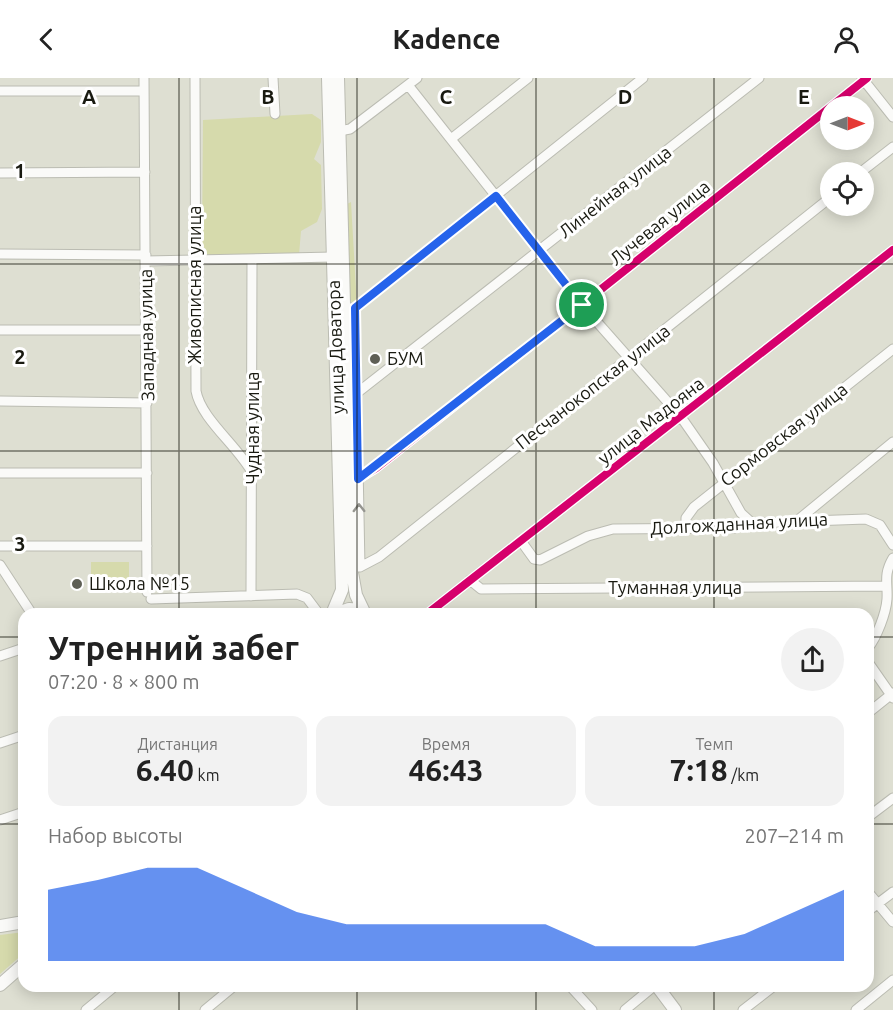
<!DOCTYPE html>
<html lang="ru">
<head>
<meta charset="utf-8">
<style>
	:root { --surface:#fff; --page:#f2f2f2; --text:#222; --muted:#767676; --accent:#2563eb }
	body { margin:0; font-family:Ubuntu,sans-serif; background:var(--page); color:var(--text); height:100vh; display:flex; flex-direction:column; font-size:22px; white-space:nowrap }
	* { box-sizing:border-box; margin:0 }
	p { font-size:20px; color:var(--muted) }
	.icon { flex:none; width:33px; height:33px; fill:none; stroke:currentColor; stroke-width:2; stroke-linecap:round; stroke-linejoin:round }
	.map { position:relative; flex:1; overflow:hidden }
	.details { position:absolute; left:18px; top:530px; width:856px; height:384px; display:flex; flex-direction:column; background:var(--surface); border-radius:18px; box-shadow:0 3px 15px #0003 }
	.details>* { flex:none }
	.needle { width:39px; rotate:90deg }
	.controls { position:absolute; left:820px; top:18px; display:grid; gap:12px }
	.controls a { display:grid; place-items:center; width:54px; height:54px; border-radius:50%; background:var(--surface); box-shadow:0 3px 15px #0003; font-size:30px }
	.pin { position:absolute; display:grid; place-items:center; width:51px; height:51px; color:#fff; margin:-26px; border:3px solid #fff; border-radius:50%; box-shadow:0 2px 6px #0007 }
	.round { display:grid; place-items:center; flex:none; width:63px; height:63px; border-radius:32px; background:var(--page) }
	.head { display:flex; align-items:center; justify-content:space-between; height:102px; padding:0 30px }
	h1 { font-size:33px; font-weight:600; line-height:45px }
	.figures { display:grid; grid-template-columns:repeat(3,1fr); gap:9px; height:102px; padding:6px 30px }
	.figures div { display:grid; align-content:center; border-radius:15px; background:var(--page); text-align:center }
	.figures b { font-size:30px; font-weight:600 }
	.figures small { font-size:16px; font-weight:400 }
	.figures p { font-size:16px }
	.chart { height:168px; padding:12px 30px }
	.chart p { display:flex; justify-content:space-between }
	.chart svg { width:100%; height:108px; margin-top:6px; fill:var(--accent); opacity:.7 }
	header { display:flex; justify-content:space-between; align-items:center; height:78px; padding:0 30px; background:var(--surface); font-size:27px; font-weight:600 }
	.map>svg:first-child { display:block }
	.green { fill:#d6daac }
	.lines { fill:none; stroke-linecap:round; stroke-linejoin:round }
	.minor-casing { stroke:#bbbcb2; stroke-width:11 }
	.major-casing { stroke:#bbbcb2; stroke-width:14 }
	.minor { stroke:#fafaf8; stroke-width:9 }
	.major { stroke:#fafaf8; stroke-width:12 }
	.cycleway-casing { stroke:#fff; stroke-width:11 }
	.cycleway { stroke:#d6006c; stroke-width:8 }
	.oneway { stroke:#959590 }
	.route-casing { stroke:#fff; stroke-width:12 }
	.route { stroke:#2563eb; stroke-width:8 }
	.grid { fill:none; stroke:#191a11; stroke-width:1.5; stroke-opacity:0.55 }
	.poi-dot { fill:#5e5f55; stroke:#fff; stroke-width:2 }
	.labels { text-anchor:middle; stroke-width:6; stroke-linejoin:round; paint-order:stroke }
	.street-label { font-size:18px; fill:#191a11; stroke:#fff }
	.poi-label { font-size:18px; fill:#191a11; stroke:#fff; text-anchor:start }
	.grid-label { font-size:20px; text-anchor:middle; font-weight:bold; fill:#191a11; stroke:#fff; stroke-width:6; stroke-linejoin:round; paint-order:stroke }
</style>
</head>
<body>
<header><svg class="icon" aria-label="back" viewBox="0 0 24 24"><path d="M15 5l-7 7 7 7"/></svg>Kadence<svg class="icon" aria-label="person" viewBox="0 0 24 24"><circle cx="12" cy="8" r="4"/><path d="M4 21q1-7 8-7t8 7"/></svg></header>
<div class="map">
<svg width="893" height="932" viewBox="0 0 893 932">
	<rect width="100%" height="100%" fill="#dedfd2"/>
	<path class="green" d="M312,36L321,42V64L314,81L321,87L322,131L317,144L301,153L299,177L213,178L204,175L202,169L203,42Z
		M351,124L356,211V224L353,226L350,222L347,126Z
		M91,484H129V513H91Z
		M24,854V875L0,896V857Z"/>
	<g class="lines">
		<defs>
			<path id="minor" d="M144,0L147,514
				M195,0L196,313C201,341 238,368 253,396
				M273,0L275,36
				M862,0L893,39
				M408,7L582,227L681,339L713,385L741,435L752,445
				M0,13H144
				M339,53L350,51L417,0
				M451,61L528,0
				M861,94L893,69
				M0,95L145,94
				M0,176L146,177
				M146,183L333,179
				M349,230H355L360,489
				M355,230L643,0
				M0,252H147
				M357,315L759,0
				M0,323L147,325
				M0,395H147
				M358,401L376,390L867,0
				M798,442L893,364
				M686,450V440L694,429L893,271
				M521,463L534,481L540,482L588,458L613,451L735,450L752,445L866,441L880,447L893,467
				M0,468H147
				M0,487L32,536
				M351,489H360L379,479L831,119
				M470,502L481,511L884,508
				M251,518L252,181
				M151,521L297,516L307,520L319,536
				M427,536L893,172
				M868,570C877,559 886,535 887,521C888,505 883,497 893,480
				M0,578L24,570
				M868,584L893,620
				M868,635L893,615
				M0,665L24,657
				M868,739L893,720
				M0,742L24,734
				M868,814L893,844
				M868,833L893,814
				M570,908L592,932
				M86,932L115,908
				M205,932L234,908
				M625,932L654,908
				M743,932L774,908
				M856,932L893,902"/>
			<path id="major" d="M328,0L342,512L332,536
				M338,0L351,489L356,517L365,536
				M335,536L349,531L363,532
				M0,848L24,844
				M0,907L24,886
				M657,908L675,932"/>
		</defs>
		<use href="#minor" class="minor-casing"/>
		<use href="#major" class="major-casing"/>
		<use href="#minor" class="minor"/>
		<use href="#major" class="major"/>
		<defs>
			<path id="cycleway" d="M358,401L376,390L867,0
				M427,536L893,172"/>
		</defs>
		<use href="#cycleway" class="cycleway-casing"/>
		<use href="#cycleway" class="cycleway"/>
	</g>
	<defs><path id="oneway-chevron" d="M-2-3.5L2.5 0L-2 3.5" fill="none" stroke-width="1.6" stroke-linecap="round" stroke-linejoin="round" transform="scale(1.5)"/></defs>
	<use class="oneway" href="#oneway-chevron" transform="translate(359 430) rotate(-91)"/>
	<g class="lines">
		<defs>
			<path id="route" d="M496,118L582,227L358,401L355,230Z"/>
		</defs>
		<use href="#route" class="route-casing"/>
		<use href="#route" class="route"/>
	</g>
	<path class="grid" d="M179,0V536M357,0V536M536,0V536M714,0V536M0,186H893M0,373H893M0,559H24M868,559H893M0,746H24M868,746H893M179,908V932M357,908V932M536,908V932M714,908V932"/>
	<g class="poi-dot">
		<circle cx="375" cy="281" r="6"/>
		<circle cx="77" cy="506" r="6"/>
	</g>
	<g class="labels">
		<g class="street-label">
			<text transform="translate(615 114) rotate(-38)" y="6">Линейная улица</text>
			<text transform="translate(660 145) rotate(-39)" y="6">Лучевая улица</text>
			<text transform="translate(195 207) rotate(-90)" y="6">Живописная улица</text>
			<text transform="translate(147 257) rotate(-91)" y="6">Западная улица</text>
			<text transform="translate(336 269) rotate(-92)" y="6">улица Доватора</text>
			<text transform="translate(593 309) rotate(-38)" y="6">Песчанокопская улица</text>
			<text transform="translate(651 343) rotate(-38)" y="6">улица Мадояна</text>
			<text transform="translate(253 350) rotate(-90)" y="6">Чудная улица</text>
			<text transform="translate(784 357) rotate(-38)" y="6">Сормовская улица</text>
			<text transform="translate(739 446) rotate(-3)" y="6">Долгожданная улица</text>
			<text x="675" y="516">Туманная улица</text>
		</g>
		<g class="poi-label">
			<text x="387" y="287">БУМ</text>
			<text x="89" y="512">Школа №15</text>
		</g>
	</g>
	<g class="grid-label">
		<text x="89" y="26">A</text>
		<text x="268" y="26">B</text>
		<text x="446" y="26">C</text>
		<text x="625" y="26">D</text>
		<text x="804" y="26">E</text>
		<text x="20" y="100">1</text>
		<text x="20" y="286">2</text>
		<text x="20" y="473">3</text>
	</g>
</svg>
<div class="controls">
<a><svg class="needle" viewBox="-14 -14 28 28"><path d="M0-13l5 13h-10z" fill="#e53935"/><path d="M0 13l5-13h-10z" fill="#767676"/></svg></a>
<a><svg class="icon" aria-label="locate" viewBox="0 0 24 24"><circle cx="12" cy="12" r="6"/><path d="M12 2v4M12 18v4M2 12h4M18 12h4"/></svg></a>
</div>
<div class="pin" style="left:582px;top:227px;background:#1e9e55"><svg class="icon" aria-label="arrive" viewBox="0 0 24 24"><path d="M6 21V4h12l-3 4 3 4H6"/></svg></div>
<section class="details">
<div class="head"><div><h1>Утренний забег</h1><p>07:20 · 8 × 800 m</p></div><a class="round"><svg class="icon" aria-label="share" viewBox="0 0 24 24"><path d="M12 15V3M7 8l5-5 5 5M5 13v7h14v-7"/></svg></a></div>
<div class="figures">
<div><p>Дистанция</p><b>6.40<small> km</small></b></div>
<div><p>Время</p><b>46:43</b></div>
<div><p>Темп</p><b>7:18<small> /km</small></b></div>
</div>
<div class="chart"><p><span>Набор высоты</span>207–214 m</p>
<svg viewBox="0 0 160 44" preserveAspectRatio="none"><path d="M0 44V15L10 11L20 6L30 6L40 15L50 24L60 29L70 29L80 29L90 29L100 29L110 38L120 38L130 38L140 33L150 24L160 15V44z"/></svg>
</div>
</section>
</div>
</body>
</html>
